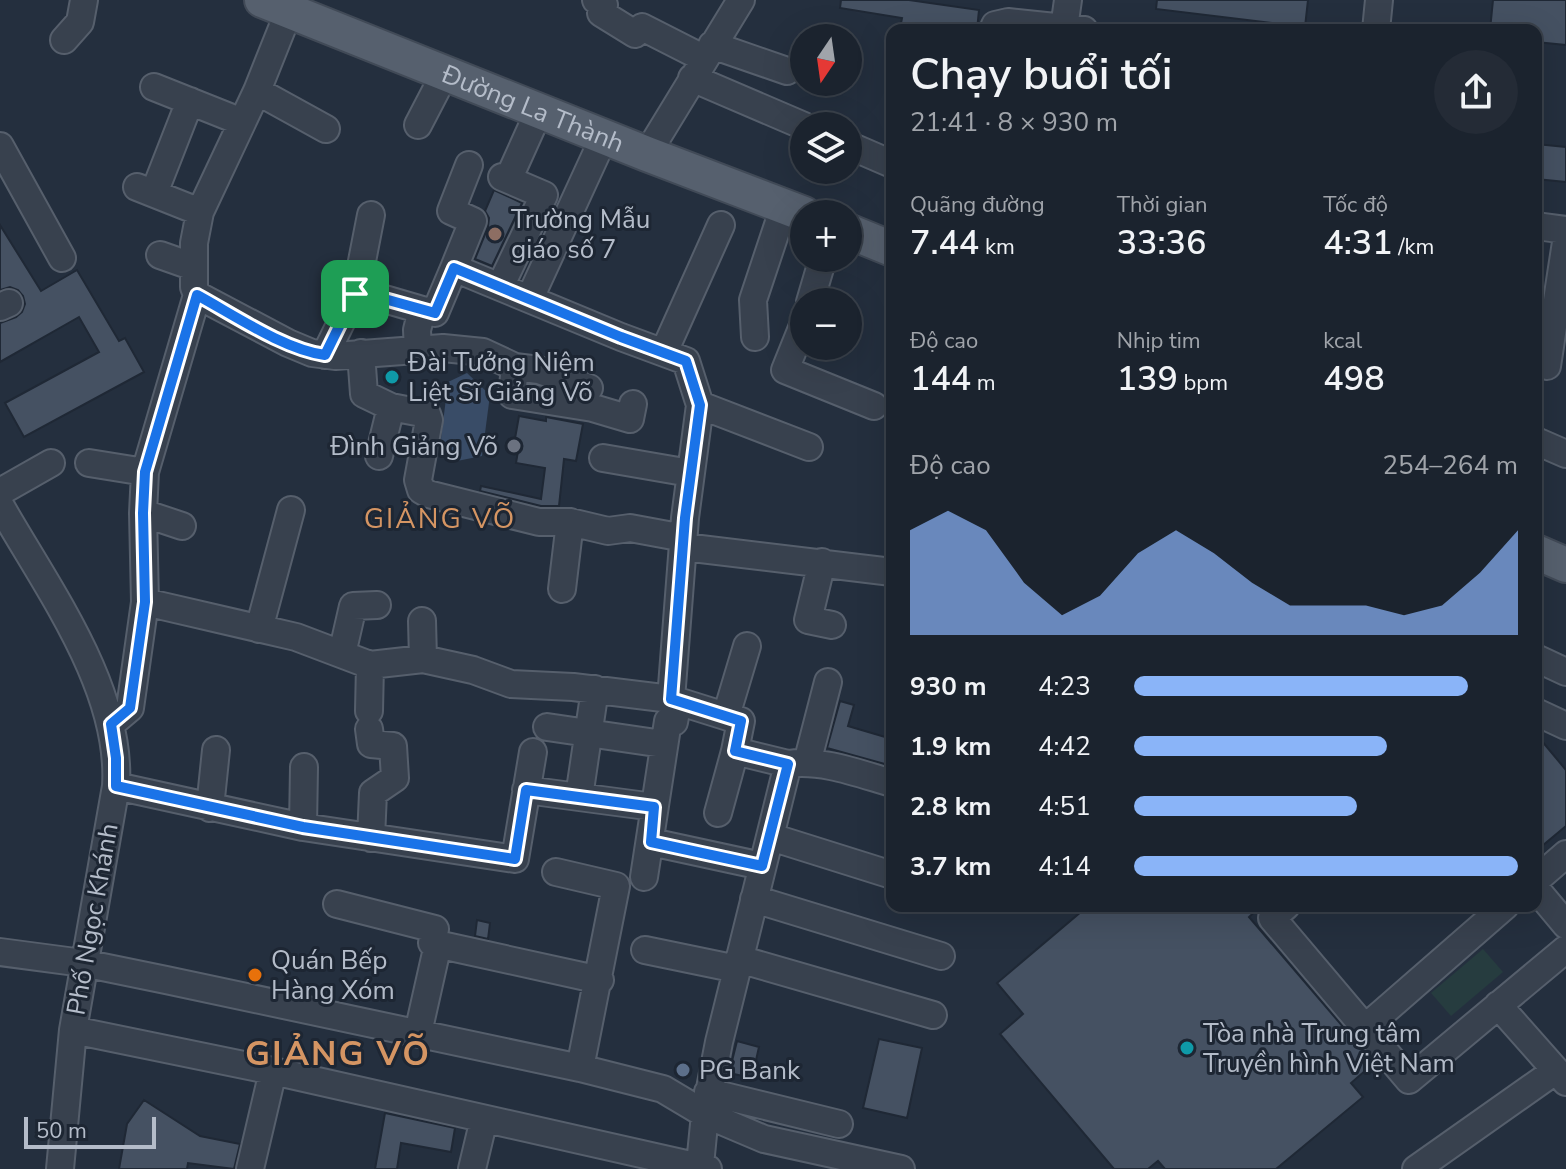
<!DOCTYPE html>
<html lang="vi">
<head>
<meta charset="utf-8">
<style>
	:root { --surface:#1b232e; --page:#242b36; --text:#f1f3f6; --muted:#a0a4aa; --line:#39404a; --accent:#8ab4f8 }
	body { margin:0; font-family:"Nunito Sans",sans-serif; background:var(--page); color:var(--text); height:100vh; display:flex; flex-direction:column; font-size:30px; white-space:nowrap }
	* { box-sizing:border-box; margin:0 }
	p { font-size:26px; color:var(--muted) }
	.icon { flex:none; width:44px; height:44px; fill:none; stroke:currentColor; stroke-width:2; stroke-linecap:round; stroke-linejoin:round }
	.map { position:relative; flex:1; overflow:hidden }
	.side { position:absolute; left:886px; top:24px; width:656px; height:888px; display:flex; flex-direction:column; background:var(--surface); border-radius:16px; box-shadow:0 8px 32px #0002,0 0 0 2px var(--line) }
	.side>* { flex:none }
	.needle { width:52px; rotate:193deg }
	.controls { position:absolute; left:790px; top:24px; display:grid; gap:16px }
	.controls a { display:grid; place-items:center; width:72px; height:72px; border-radius:50%; background:var(--surface); box-shadow:0 8px 32px #0002,0 0 0 2px var(--line); font-size:40px }
	.scale { position:absolute; left:24px; bottom:20px; width:132px; box-sizing:border-box; padding-left:8px; border:4px solid #b4bcc9; border-top:0; font-size:22px; line-height:28px; white-space:nowrap; color:#b4bcc9; -webkit-text-stroke:6px #1d2633; paint-order:stroke }
	.pin { position:absolute; display:grid; place-items:center; width:68px; height:68px; color:#fff; margin:-34px; border-radius:16px; box-shadow:0 4px 12px #0006 }
	.round { display:grid; place-items:center; flex:none; width:84px; height:84px; border-radius:42px; background:var(--page) }
	.head { display:flex; align-items:center; justify-content:space-between; height:136px; padding:0 24px }
	h1 { font-size:44px; font-weight:600; line-height:60px }
	.stats { display:grid; grid-template-columns:repeat(3,1fr); gap:12px; height:136px; padding:8px 24px }
	.stats div { display:grid; align-content:center }
	.stats b { font-size:34px; font-weight:600 }
	.stats small { font-size:22px; font-weight:400 }
	.stats p { font-size:22px }
	.chart { height:224px; padding:16px 24px }
	.chart p { display:flex; justify-content:space-between }
	.chart svg { width:100%; height:144px; margin-top:8px; fill:var(--accent); opacity:.7 }
	ul { padding:0 24px; list-style:none; font-size:26px }
	li { display:grid; grid-template-columns:128px 96px 1fr; align-items:center; height:60px }
	li i { height:20px; border-radius:10px; background:var(--accent) }
	.map>svg:first-child { display:block }
	.green { fill:#263c3f }
	.water { fill:#394c67 }
	.building { fill:#455162; stroke:#1f2835; stroke-width:2 }
	.lines { fill:none; stroke-linecap:round; stroke-linejoin:round }
	.minor-casing { stroke:#565f6c; stroke-width:30 }
	.major-casing { stroke:#414a57; stroke-width:38 }
	.minor { stroke:#38414e; stroke-width:26 }
	.major { stroke:#56606e; stroke-width:34 }
	.route-casing { stroke:#fff; stroke-width:16 }
	.route { stroke:#1a73e8; stroke-width:10 }
	.education-dot { fill:#8d6e63; stroke:#1d2633; stroke-width:3 }
	.culture-dot { fill:#0f9aa8; stroke:#1d2633; stroke-width:3 }
	.worship-dot { fill:#6b7280; stroke:#1d2633; stroke-width:3 }
	.food-dot { fill:#e8710a; stroke:#1d2633; stroke-width:3 }
	.service-dot { fill:#5c6f8a; stroke:#1d2633; stroke-width:3 }
	.labels { text-anchor:middle; stroke-width:6; stroke-linejoin:round; paint-order:stroke }
	.street-label { font-size:26px; fill:#b4bcc9; stroke:#1d2633 }
	.poi-label { font-size:26px; fill:#b4bcc9; stroke:#1d2633; text-anchor:start }
	.neighbourhood-label { font-size:28px; letter-spacing:2px; fill:#d59563; stroke:#1d2633 }
	.district-label { font-size:34px; font-weight:bold; letter-spacing:2px; fill:#d59563; stroke:#1d2633 }
</style>
</head>
<body>
<div class="map">
<svg width="1566" height="1169" viewBox="0 0 1566 1169">
	<rect width="100%" height="100%" fill="#242f3e"/>
	<path class="green" d="M1483,949L1503,972L1451,1016L1431,993Z"/>
	<path class="water" d="M467,373L490,395L482,456L457,461L440,447L448,382Z"/>
	<path class="building" d="M841,0H909L979,10L977,30L900,28L902,18L840,8Z
		M1157,0H1308L1305,27L1156,9Z
		M1493,0H1566V45L1536,42V30H1490Z
		M1536,144L1566,147V182L1536,179Z
		M494,190L522,203L492,266L475,259L488,227L489,218L485,211Z
		M0,225L41,291L77,270L119,341L125,338L144,372L24,437L5,403L99,352L79,317L0,362V323L16,317L22,312L25,304L23,296L18,290L10,287L0,290Z
		M519,416L546,421V417L583,424L576,461L564,459L559,506H541L480,491L481,486L541,499L545,468L516,463L519,445L514,444Z
		M840,701L854,705L848,726L892,739V766L827,748Z
		M1536,734L1566,770V826L1536,851Z
		M1088,906H1261L1249,917L1374,1063L1351,1083L1363,1097L1276,1169H1165L1158,1161L1148,1169H1114L1000,1034L1023,1014L997,983Z
		M477,920L490,923L488,939L475,936Z
		M879,1039L922,1048L907,1118L863,1108Z
		M737,1041L759,1047L752,1078L729,1073Z
		M144,1100L200,1136L240,1144L234,1169L188,1163L187,1169H119L127,1124Z
		M385,1113L455,1128L451,1152L401,1143L397,1169H375Z"/>
	<g class="lines">
		<defs>
			<path id="minor" d="M596,0L604,5L601,13L635,34L642,27L703,58
				M289,11L257,91L200,212L194,243V287L197,295L288,343L312,353L335,356L443,348L483,352L515,367L512,395L593,408L630,419L633,404
				M1064,28L1068,0
				M993,30L995,25L1008,22L1084,30
				M1376,30L1379,0
				M64,40L80,22L84,0
				M712,45L787,71
				M692,78L804,126
				M154,87L242,122
				M257,91L326,129
				M418,125L445,73
				M848,145L892,164
				M0,146L62,258
				M647,154L741,0
				M512,171L539,111
				M137,187L200,212
				M154,193L190,101
				M1536,226L1566,230
				M160,255L194,267
				M454,268L473,221L451,211L469,165
				M500,287L544,195L502,177
				M355,294L381,298L422,310
				M530,298L604,137
				M810,302L823,258
				M0,307L9,303
				M804,323L785,370L874,406
				M755,337L753,300L784,207
				M418,350L417,330L422,310L435,313L454,268L621,337L686,361L700,405L685,518L671,699
				M664,352L721,225
				M361,353L364,394L391,407L427,414L429,420L418,480L421,490L428,494L539,522H570L608,531L630,528L684,538
				M325,355L356,292L371,215
				M1547,366L1566,242
				M515,367L539,370L589,388
				M700,405L809,447
				M1536,441L1566,454
				M379,456L391,407
				M603,458L690,473
				M89,463L145,472
				M0,492L51,463
				M0,505C47,588 122,688 116,786L73,1030L60,1169
				M143,513L182,526
				M684,547L892,572
				M822,562L808,620L832,625
				M562,589L570,522
				M145,602L296,637L370,665L423,659L473,670L511,684L573,687L671,699L741,721L735,751L788,764
				M422,621L423,659
				M259,629L291,510
				M342,654L353,606L377,605
				M1536,658L1566,672
				M369,711L370,665
				M1536,712L1566,726
				M726,716L747,646
				M111,724L130,708L145,602L143,513L145,472L197,295
				M547,727L663,744
				M369,729L371,744L393,746L395,778L373,793L371,838
				M807,763L828,682
				M116,786L303,827L515,859L533,752
				M526,790L654,807
				M579,797L595,689
				M210,808L216,750
				M718,813L735,751
				M303,827L304,767
				M771,837L892,875
				M651,842L762,866
				M556,872L616,886L580,1068
				M644,877L668,721L674,722L678,701
				M1536,880L1566,854
				M1536,889L1566,925
				M754,899L941,956
				M337,904L435,929L432,943L600,980
				M1286,906L1272,918L1409,1080L1566,949
				M645,950L737,969
				M0,952L83,963L166,980L580,1068L663,1089L705,1114L719,1042L788,764C822,759 860,774 892,783
				M739,959L933,1015
				M1498,1005L1566,1082
				M1365,1028L1505,906
				M73,1030L273,1071L708,1169
				M418,1033L438,944
				M708,1092L839,1124
				M700,1165L705,1114L764,1139L901,1169
				M250,1169L273,1071
				M472,1169L484,1119
				M1416,1169L1555,1071"/>
			<g id="major">
				<path id="s1" d="M262,0L647,154L804,214"/>
				<path d="M848,231L892,249"/>
				<path d="M1536,552L1566,565"/>
			</g>
		</defs>
		<use href="#minor" class="minor-casing"/>
		<use href="#major" class="major-casing"/>
		<use href="#minor" class="minor"/>
		<use href="#major" class="major"/>
	</g>
	<g class="lines">
		<defs>
			<path id="route" d="M454,268L621,337L686,361L700,405L685,518L671,699L741,721L735,751L788,764L762,866L651,842L654,807L526,790L515,859L303,827L116,786V758L111,724L130,708L145,602L143,513L145,472L197,295C234,315 283,349 325,355L355,294L381,298L435,313Z"/>
		</defs>
		<use href="#route" class="route-casing"/>
		<use href="#route" class="route"/>
	</g>
	<circle class="education-dot" cx="495" cy="234" r="8"/>
	<g class="culture-dot">
		<circle cx="392" cy="377" r="8"/>
		<circle cx="1187" cy="1048" r="8"/>
	</g>
	<circle class="worship-dot" cx="514" cy="446" r="8"/>
	<circle class="food-dot" cx="255" cy="975" r="8"/>
	<circle class="service-dot" cx="683" cy="1070" r="8"/>
	<g class="labels">
		<g class="street-label">
			<text dy="9" stroke="none"><textPath href="#s1" startOffset="292">Đường La Thành</textPath></text>
			<text transform="translate(92 919) rotate(-80)" y="9">Phố Ngọc Khánh</text>
		</g>
		<g class="poi-label">
			<text x="511" y="228">Trường Mẫu<tspan x="511" dy="30">giáo số 7</tspan></text>
			<text x="408" y="371">Đài Tưởng Niệm<tspan x="408" dy="30">Liệt Sĩ Giảng Võ</tspan></text>
			<text x="498" y="455" text-anchor="end">Đình Giảng Võ</text>
			<text x="271" y="969">Quán Bếp<tspan x="271" dy="30">Hàng Xóm</tspan></text>
			<text x="1203" y="1042">Tòa nhà Trung tâm<tspan x="1203" dy="30">Truyền hình Việt Nam</tspan></text>
			<text x="699" y="1079">PG Bank</text>
		</g>
		<g class="neighbourhood-label">
			<text x="440" y="528">GIẢNG VÕ</text>
		</g>
		<g class="district-label">
			<text x="338" y="1065">GIẢNG VÕ</text>
		</g>
	</g>
</svg>
<div class="controls">
<a><svg class="needle" viewBox="-14 -14 28 28"><path d="M0-13l5 13h-10z" fill="#e53935"/><path d="M0 13l5-13h-10z" fill="#a0a4aa"/></svg></a>
<a><svg class="icon" aria-label="layers" viewBox="0 0 24 24"><path d="M12 4l9 5-9 5-9-5zM3 14l9 5 9-5"/></svg></a>
<a>+</a>
<a>−</a>
</div>
<div class="scale">50 m</div>
<div class="pin" style="left:355px;top:294px;background:#1e9e55"><svg class="icon" aria-label="arrive" viewBox="0 0 24 24"><path d="M6 21V4h12l-3 4 3 4H6"/></svg></div>
<section class="side">
<div class="head"><div><h1>Chạy buổi tối</h1><p>21:41 · 8 × 930 m</p></div><a class="round"><svg class="icon" aria-label="share" viewBox="0 0 24 24"><path d="M12 15V3M7 8l5-5 5 5M5 13v7h14v-7"/></svg></a></div>
<div class="stats">
<div><p>Quãng đường</p><b>7.44<small> km</small></b></div>
<div><p>Thời gian</p><b>33:36</b></div>
<div><p>Tốc độ</p><b>4:31<small> /km</small></b></div>
</div>
<div class="stats">
<div><p>Độ cao</p><b>144<small> m</small></b></div>
<div><p>Nhịp tim</p><b>139<small> bpm</small></b></div>
<div><p>kcal</p><b>498</b></div>
</div>
<div class="chart"><p><span>Độ cao</span>254–264 m</p>
<svg viewBox="0 0 160 44" preserveAspectRatio="none"><path d="M0 44V12L10 6L20 12L30 28L40 38L50 32L60 19L70 12L80 19L90 28L100 35L110 35L120 35L130 38L140 35L150 25L160 12V44z"/></svg>
</div>
<ul>
<li><b>930 m</b>4:23<i style="width:87%"></i></li>
<li><b>1.9 km</b>4:42<i style="width:66%"></i></li>
<li><b>2.8 km</b>4:51<i style="width:58%"></i></li>
<li><b>3.7 km</b>4:14<i style="width:100%"></i></li>
</ul>
</section>
</div>
</body>
</html>
